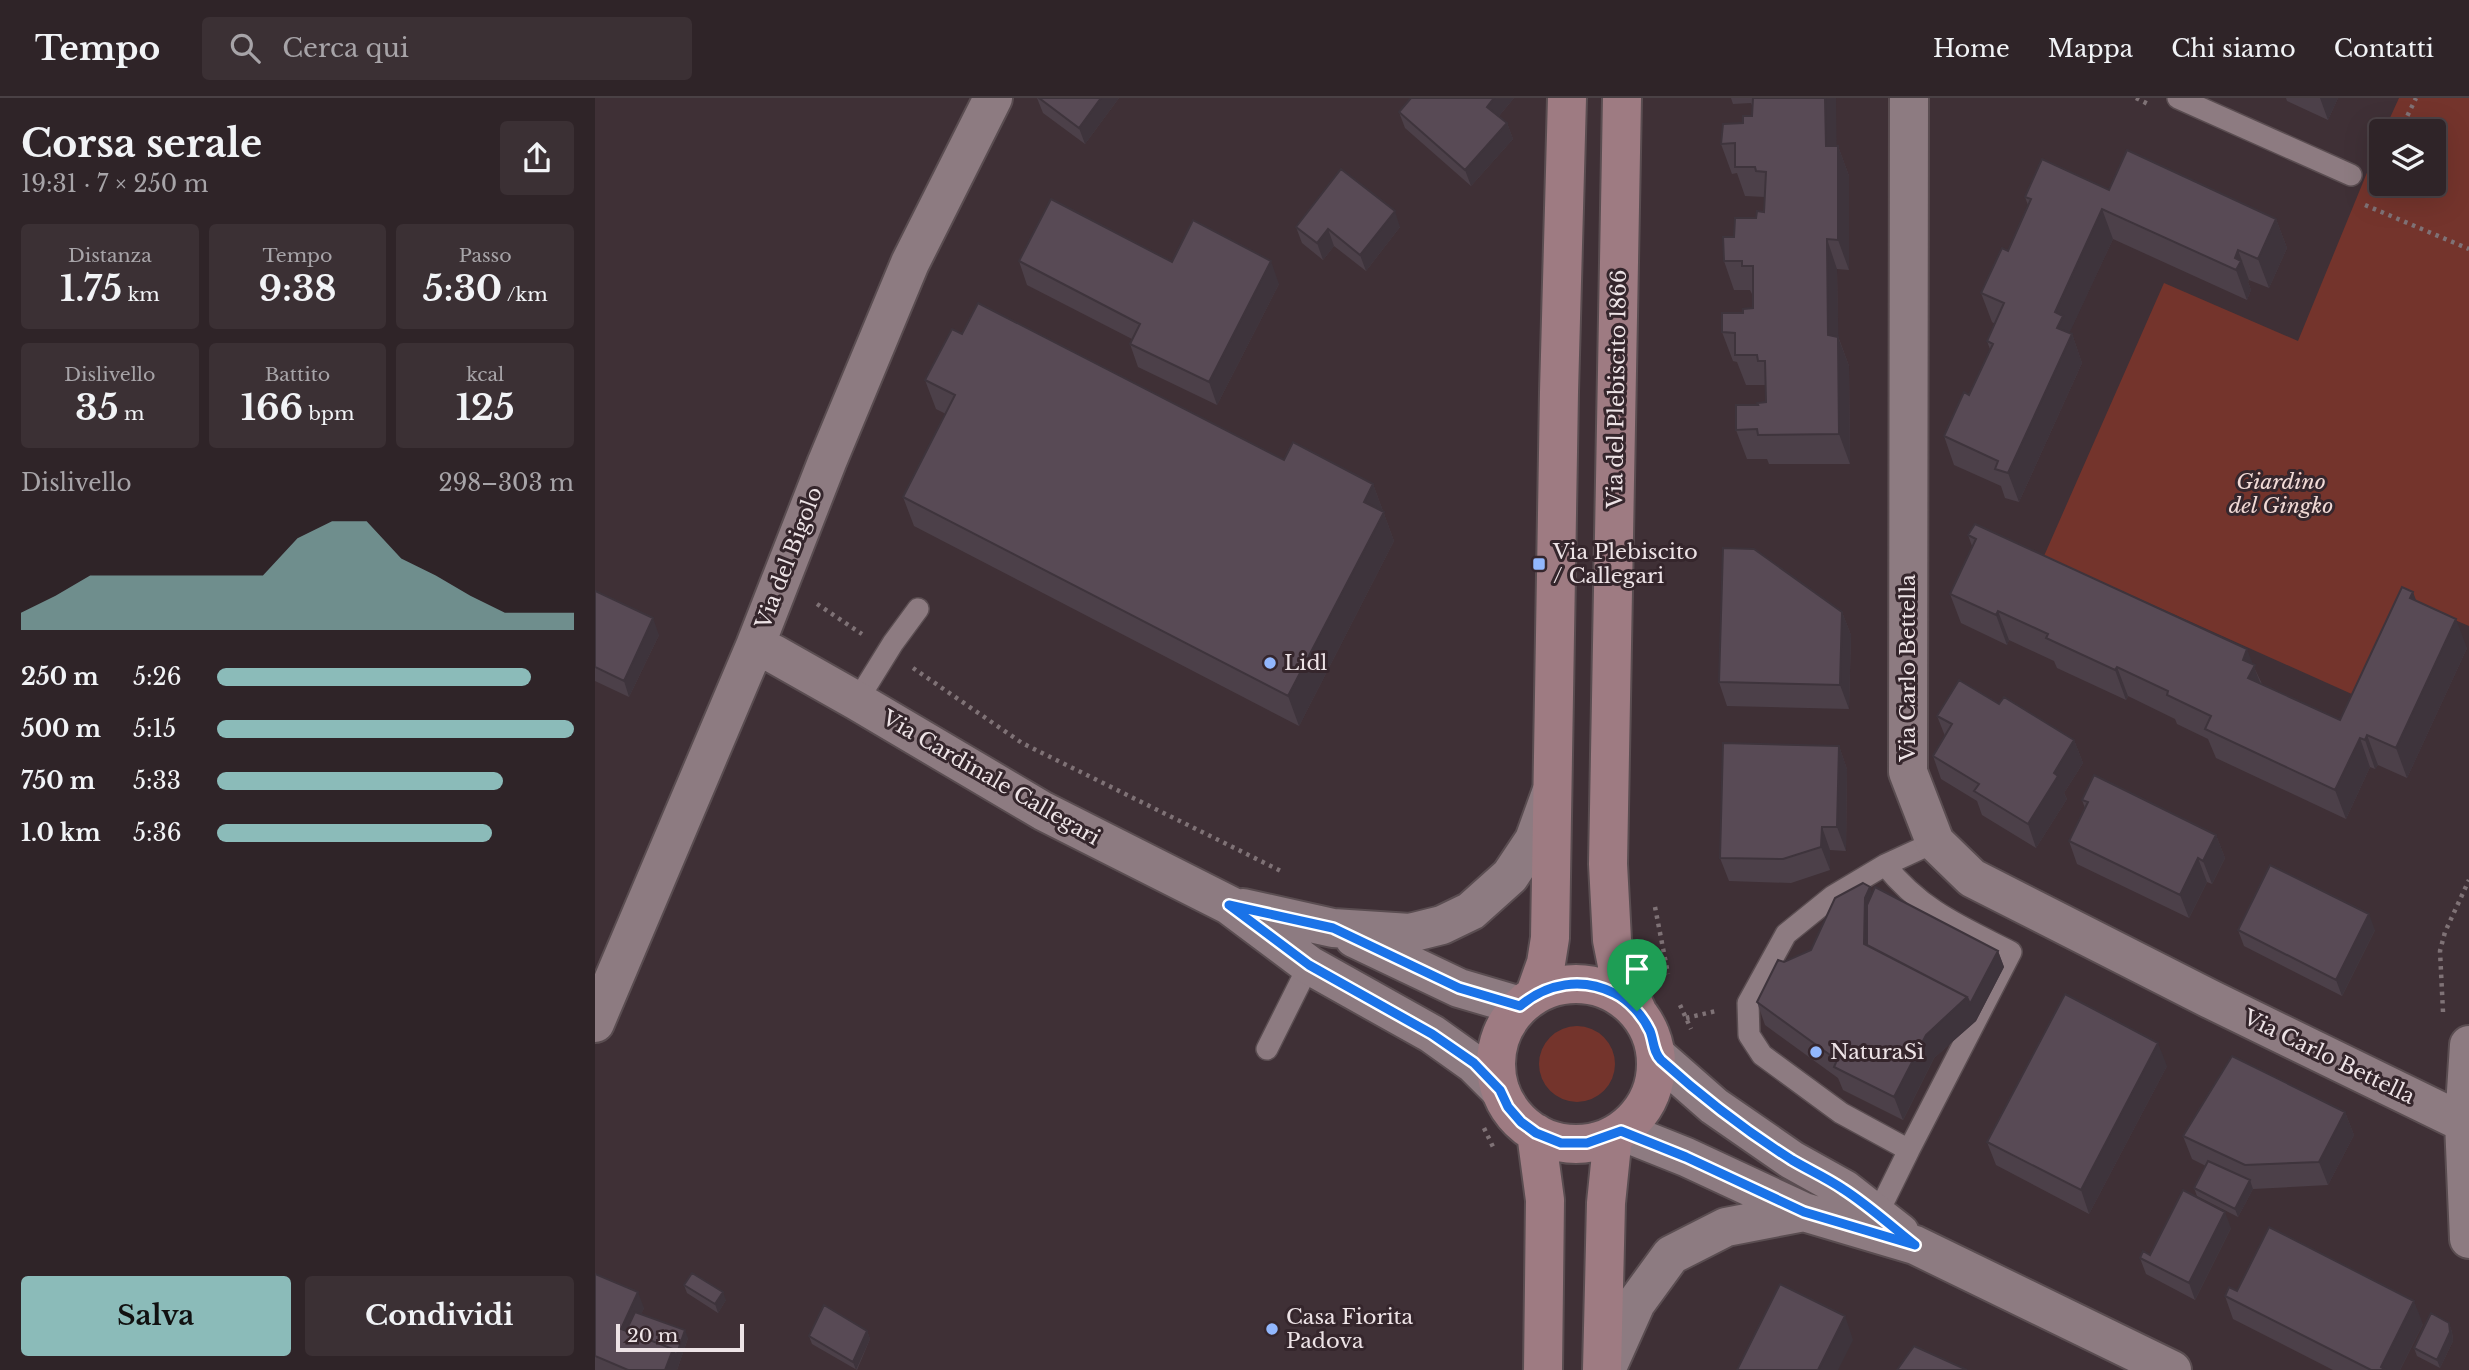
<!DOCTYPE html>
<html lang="it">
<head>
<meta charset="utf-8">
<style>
	:root { --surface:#2f2428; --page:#3b3034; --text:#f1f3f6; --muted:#a7a4a8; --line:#4a4145; --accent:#8bbbb9 }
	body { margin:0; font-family:"Libre Baskerville",serif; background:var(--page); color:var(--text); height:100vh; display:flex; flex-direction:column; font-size:26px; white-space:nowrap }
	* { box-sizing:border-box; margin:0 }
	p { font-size:23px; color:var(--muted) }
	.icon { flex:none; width:38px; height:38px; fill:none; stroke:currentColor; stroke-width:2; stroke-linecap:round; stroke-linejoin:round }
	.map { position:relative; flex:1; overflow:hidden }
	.side { display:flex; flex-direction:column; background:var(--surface); width:595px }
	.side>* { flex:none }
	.controls { position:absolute; left:1774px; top:21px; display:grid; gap:14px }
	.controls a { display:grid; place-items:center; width:77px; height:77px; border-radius:7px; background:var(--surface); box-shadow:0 7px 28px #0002,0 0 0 2px var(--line); font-size:35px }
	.scale { position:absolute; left:21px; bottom:18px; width:128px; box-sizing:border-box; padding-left:7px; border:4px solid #ede3e6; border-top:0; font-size:19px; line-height:24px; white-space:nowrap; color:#ede3e6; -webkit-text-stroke:5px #35262c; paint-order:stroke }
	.pin { position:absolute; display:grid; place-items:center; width:60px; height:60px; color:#fff; margin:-72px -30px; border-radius:50% 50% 50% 0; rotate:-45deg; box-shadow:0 0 7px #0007 }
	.pin .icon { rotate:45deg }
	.round { display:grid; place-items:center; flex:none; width:74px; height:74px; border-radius:7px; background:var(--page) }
	.headline { display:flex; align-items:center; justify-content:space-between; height:119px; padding:0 21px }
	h1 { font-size:38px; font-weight:700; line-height:52px }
	.metrics { display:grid; grid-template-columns:repeat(3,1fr); gap:10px; height:119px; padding:7px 21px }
	.metrics div { display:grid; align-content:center; border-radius:7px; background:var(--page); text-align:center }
	.metrics b { font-size:35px; font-weight:700 }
	.metrics small { font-size:19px; font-weight:400 }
	.metrics p { font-size:19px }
	.chart { height:196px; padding:14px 21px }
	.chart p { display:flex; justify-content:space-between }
	.chart svg { width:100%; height:126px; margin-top:7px; fill:var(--accent); opacity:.7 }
	.primary-button { display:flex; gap:14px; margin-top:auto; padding:14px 21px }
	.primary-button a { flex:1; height:80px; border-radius:7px; background:var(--accent); color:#111; font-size:28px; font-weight:700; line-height:80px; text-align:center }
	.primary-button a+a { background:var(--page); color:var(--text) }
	ul { padding:0 21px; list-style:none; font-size:23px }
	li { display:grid; grid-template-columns:112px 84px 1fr; align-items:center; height:52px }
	li i { height:18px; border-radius:9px; background:var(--accent) }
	header { display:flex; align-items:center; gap:42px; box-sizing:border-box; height:98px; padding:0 35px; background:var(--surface); border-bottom:2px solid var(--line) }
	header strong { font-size:33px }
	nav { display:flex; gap:38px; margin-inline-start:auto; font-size:24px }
	.search { width:490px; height:63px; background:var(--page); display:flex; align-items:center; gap:18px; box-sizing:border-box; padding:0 24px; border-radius:7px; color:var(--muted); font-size:26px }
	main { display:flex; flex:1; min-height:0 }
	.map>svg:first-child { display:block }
	.green { fill:#74342c }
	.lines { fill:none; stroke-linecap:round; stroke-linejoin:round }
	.service-casing { stroke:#5a4d51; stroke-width:24 }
	.minor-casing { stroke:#5a4d51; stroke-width:42 }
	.secondary-casing { stroke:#5a4d51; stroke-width:42 }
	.path { stroke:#7f7276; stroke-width:4.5; stroke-dasharray:3.5 5; stroke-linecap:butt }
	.service { stroke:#8d7b81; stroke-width:21 }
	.minor { stroke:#8d7b81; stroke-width:38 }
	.secondary { stroke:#9e7b82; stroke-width:38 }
	.wall { fill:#4c4049 }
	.shaded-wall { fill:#3e343c }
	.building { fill:#584a55; stroke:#3e343c; stroke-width:2 }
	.route-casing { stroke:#fff; stroke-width:14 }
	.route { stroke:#1a73e8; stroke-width:9 }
	.poi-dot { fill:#92b7fd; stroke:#35262c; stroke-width:2.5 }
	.labels { text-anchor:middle; stroke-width:6; stroke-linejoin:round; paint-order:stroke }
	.street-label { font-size:21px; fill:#ede3e6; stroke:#35262c }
	.park-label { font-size:21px; font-style:italic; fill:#f1dad6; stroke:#35262c }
	.poi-label { font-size:21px; fill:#ede3e6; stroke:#35262c; text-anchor:start }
</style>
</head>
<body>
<header>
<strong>Tempo</strong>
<div class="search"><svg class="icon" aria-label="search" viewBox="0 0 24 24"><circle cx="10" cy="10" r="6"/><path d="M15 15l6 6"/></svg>Cerca qui</div>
<nav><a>Home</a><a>Mappa</a><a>Chi siamo</a><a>Contatti</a></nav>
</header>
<main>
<section class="side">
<div class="headline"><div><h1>Corsa serale</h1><p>19:31 · 7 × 250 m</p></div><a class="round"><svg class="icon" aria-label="share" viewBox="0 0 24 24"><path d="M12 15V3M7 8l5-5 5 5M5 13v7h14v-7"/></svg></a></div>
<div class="metrics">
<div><p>Distanza</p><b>1.75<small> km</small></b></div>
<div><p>Tempo</p><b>9:38</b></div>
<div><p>Passo</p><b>5:30<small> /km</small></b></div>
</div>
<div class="metrics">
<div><p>Dislivello</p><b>35<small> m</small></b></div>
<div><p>Battito</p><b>166<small> bpm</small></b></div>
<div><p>kcal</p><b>125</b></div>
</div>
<div class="chart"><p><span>Dislivello</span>298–303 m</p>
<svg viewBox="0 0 160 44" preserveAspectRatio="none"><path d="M0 44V38L10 32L20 25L30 25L40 25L50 25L60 25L70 25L80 12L90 6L100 6L110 19L120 25L130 32L140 38L150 38L160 38V44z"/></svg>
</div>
<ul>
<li><b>250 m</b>5:26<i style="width:88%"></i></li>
<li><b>500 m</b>5:15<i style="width:100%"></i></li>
<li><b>750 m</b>5:33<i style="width:80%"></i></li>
<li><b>1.0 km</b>5:36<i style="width:77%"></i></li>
</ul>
<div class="primary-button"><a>Salva</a><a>Condividi</a></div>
</section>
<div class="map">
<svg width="1874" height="1272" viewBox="0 0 1874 1272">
	<rect width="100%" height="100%" fill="#3f3036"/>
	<path class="green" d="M1804,0H1874V528L1804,498L1759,597L1449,458L1569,185L1703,243L1787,38V86H1839V33H1789Z
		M944 966a38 38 0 1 1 76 0a38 38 0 1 1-76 0Z"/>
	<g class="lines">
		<defs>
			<path id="service" d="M1583,0L1756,77
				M262,603L298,545L323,511
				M1290,767C1327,813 1365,828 1416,854L1314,1052
				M672,951L714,867
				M1278,1125L1314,1052L1246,1015L1167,957L1154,937L1153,905L1191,836L1238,798L1290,767L1340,744"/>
			<path id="minor" d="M1314,0L1313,674L1340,744L1377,780L1615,901L1869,1025L1874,1141
				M160,548L179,556L262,603L448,713L634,807L714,867L837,936L879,966L905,992
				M648,810L738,830L815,835L847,827L876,813L915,778L939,742L956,695
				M759,840L864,890L925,908
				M0,925L160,548L232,364L315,165L398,0
				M1061,957L1119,1008L1197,1062L1249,1091L1305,1135
				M1869,1025L1874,947
				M1026,1033L1091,1059L1209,1114L1320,1147L1577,1272
				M1011,1272L1041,1205L1076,1157L1131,1129L1209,1114"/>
			<path id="secondary" d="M1027,0L1013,766L1017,842L1023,872L1042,913
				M901 966a80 80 0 1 1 160 0a80 80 0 1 1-160 0Z
				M940,896L951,865L955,840L964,294L972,0
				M941,1035L950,1102L948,1272
				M1007,1272L1011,1105L1018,1037"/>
		</defs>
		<use href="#service" class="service-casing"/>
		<use href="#minor" class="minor-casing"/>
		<use href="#secondary" class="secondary-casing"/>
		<path class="path" d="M1541,0L1553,6
			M1805,33L1821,0
			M1770,107L1874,151
			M222,506L267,536
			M318,570L427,645L686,773
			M1060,809L1073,876
			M1085,907L1096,931
			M1848,914L1845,853L1850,834L1874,782
			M1091,920L1121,913
			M889,1030L899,1051"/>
		<use href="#service" class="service"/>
		<use href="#minor" class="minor"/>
		<use href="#secondary" class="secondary"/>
	</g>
	<path class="wall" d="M442,0H524L490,46L448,15Z
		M919,0L904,18L912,25L918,41L876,88L810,30L804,14Z
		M1136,0H1241V48H1243L1254,78V172L1242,171L1243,238L1254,268L1255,366H1174L1172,361H1152L1141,332L1163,307L1171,304V287H1151L1142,264L1138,263L1127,234L1148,215L1158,210V198L1155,192H1139L1129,163L1139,139L1169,114L1170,99L1150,98L1142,75L1137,76L1126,46L1148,25L1157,18L1158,9L1156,5L1138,6Z
		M1691,0H1743L1733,22L1692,3Z
		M1514,92L1681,121L1692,150L1674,190L1654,182L1653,184L1656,192L1652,202L1518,141L1474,235L1477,236L1487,265L1424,404L1410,400L1406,388L1359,367L1349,338L1374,297L1395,251L1392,243L1400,226L1397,224L1386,195L1413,153L1433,107L1430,99Z
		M701,129H805L771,173L739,148L728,162L707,145Z
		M424,163L577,164L684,186L622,307L543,269L535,246L537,241L432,187Z
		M367,236L689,362L778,386L799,443L704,628L319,428L308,399L351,316L341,311L330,282Z
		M1373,437L1658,567L1667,586L1745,622L1821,502L1872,550L1812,680L1783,667L1780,671L1775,669L1751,721L1621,660L1613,641L1582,626L1580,621L1533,598L1531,602L1462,570L1459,563L1414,542L1412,547L1366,525L1355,496L1377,448Z
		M0,493L64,537L34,599L0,583Z
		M1247,514L1256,537L1254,611L1132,608L1124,584Z
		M1404,606L1479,642L1488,665L1469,695L1472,701L1441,750L1387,717L1382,703L1346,681L1338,658L1350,638L1342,618Z
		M1244,648L1252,671L1251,753L1235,752V772L1196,785L1134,783L1125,760Z
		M1487,702L1621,737L1630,760L1617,786L1612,784L1594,820L1482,766L1474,743L1490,710Z
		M1277,796L1403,853L1409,869L1381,923L1339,960L1308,1022L1248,992L1243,980L1170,927L1162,904L1189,864L1216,852Z
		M1643,832H1780L1747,898L1649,848Z
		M1572,968L1494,1116L1401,1067L1392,1044Z
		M1750,1014L1759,1037L1733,1087L1658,1091L1643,1119L1602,1098L1599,1090L1611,1068L1597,1061L1588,1038Z
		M1636,1130L1600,1202L1551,1176L1545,1160Z
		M0,1176L49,1210L46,1216L93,1240L82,1272H0Z
		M89,1187L131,1202L123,1215L92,1195Z
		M1642,1193L1828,1226L1805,1272H1738L1638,1221L1630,1198Z
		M1854,1225L1857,1234L1858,1243L1845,1270L1822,1258L1819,1250Z
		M272,1233L275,1241L262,1272L217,1246L214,1238Z"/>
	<path class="shaded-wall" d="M506,0H524L490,46L484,30Z
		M899,0H919L898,25L892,9Z
		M1230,0H1241L1242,78L1231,48Z
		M1725,0H1743L1733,22Z
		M912,25L918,41L876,88L870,72Z
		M1243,48L1254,78V172L1243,142Z
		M1507,111L1518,141L1474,236H1477L1487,265L1424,404L1413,375L1460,214Z
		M800,113L805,129L771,173L765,157Z
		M1681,121L1692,150L1674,190L1663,161Z
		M733,131L739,148L728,162L722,145Z
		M1232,141L1242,171L1244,267L1233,237Z
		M1643,152L1654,182L1653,184L1656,192L1652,202L1641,172L1640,160Z
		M676,163L684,186L622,307L614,284Z
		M1243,239L1254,268L1255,366L1244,336Z
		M778,386L799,443L704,628L693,598L769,404Z
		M1818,494L1829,523L1815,500Z
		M1403,513L1414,542L1412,547L1401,517Z
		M1247,514L1256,537L1254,611L1245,587Z
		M58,520L64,537L34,599L29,583Z
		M1861,521L1872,550L1812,680L1801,650Z
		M1652,551L1670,597L1664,610L1648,562Z
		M1522,569L1533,598L1531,602L1520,572Z
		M1772,637L1783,667L1780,671L1770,642Z
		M1765,640L1775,669L1751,721L1740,692Z
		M1479,642L1488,665L1469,695L1472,701L1441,750L1433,726L1459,675Z
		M1244,648L1252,671L1251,753L1242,729Z
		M1227,729L1235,752V772L1226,749Z
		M1621,737L1630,760L1617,786L1608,763Z
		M1603,760L1612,784L1594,820L1585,797Z
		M1275,789L1283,812L1272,853L1269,846L1270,800Z
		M1774,816L1780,832L1747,898L1741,882Z
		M1403,853L1409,869L1381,923L1339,960L1308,1022L1299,999L1331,937Z
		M1563,945L1572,968L1494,1116L1486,1092Z
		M1750,1014L1759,1037L1733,1087L1724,1064Z
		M1655,1082L1658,1091L1643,1119L1640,1111Z
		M1630,1114L1636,1130L1600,1202L1594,1185Z
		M43,1194L49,1210L35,1241L26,1231Z
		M128,1194L131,1202L123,1215L120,1206Z
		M1819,1203L1828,1226L1805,1272H1787L1786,1269Z
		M1250,1218L1258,1242L1243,1272H1223Z
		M1854,1225L1857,1234L1858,1243L1845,1270L1842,1262Z
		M90,1232L93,1240L82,1272H70L78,1251Z
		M272,1233L275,1241L261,1272L258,1264Z"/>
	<path class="building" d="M444,0H506L484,30Z
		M816,0H899L892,9L912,25L870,72L804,14Z
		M1158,0H1230L1231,48H1243V142L1232,141L1233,237L1243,239L1244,336L1163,337L1162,331L1141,332V307H1163L1162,305L1171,304L1170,263H1163L1162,257H1140V235L1127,234V215H1148V211L1158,210V168H1147V163H1129L1128,139H1139L1140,120H1161L1162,113L1169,114L1171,74L1161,73L1160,69H1140V45L1126,46L1128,26L1148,25V18H1157Z
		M1532,52L1681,121L1663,161L1643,152L1640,160L1646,163L1641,172L1507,111L1460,214L1468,218L1462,230L1477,236L1413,375L1400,371L1403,363L1349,338L1369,294L1374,297L1398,246L1392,243L1409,205L1386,195L1407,150L1413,153L1436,101L1430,99L1447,61L1514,92Z
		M746,71L800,113L765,157L733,131L722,145L701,129Z
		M456,101L577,164L598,122L676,163L614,284L535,246L545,226L424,163Z
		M383,205L689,362L698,344L778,386L769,404L789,414L693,598L308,399L360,297L330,282L357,231L367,236Z
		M1380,426L1652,551L1648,562L1660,567L1653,580L1745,622L1807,489L1818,494L1815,500L1861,521L1801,650L1772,637L1770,642L1765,640L1740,692L1610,631L1616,618L1572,597L1573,593L1522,569L1520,572L1451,540L1453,536L1403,513L1401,517L1355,496L1381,441L1373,437Z
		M1128,450L1159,451L1247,514L1245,587L1124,584Z
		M0,493L58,520L29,583L0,569Z
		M1364,582L1404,606L1409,599L1479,642L1459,675L1463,678L1433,726L1379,693L1384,686L1338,658L1357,626L1342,618Z
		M1128,645L1244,648L1242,729H1227L1226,749L1188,761L1125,760Z
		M1499,677L1621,737L1608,763L1603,760L1585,797L1474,743L1493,704L1487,702Z
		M1675,767L1774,816L1741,882L1643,832Z
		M1268,785L1275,789L1270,800L1269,846L1372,899L1331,937L1299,999L1239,969L1242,962L1162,904L1183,862L1189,864L1216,852L1240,800Z
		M1280,789L1403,853L1375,906L1372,899L1272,847V807Z
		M1470,896L1563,945L1486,1092L1392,1044Z
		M1637,958L1750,1014L1724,1064L1650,1067L1588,1038Z
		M1613,1063L1655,1082L1640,1111L1599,1090Z
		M1588,1092L1630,1114L1594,1185L1545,1160L1548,1153L1555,1157Z
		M1674,1129L1819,1203L1786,1269L1791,1272H1776L1630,1198L1634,1189L1642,1193Z
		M97,1175L128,1194L120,1206L89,1187Z
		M0,1176L43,1194L26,1231L78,1251L70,1272H33L0,1258Z
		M1185,1186L1250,1218L1223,1272H1142Z
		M229,1207L272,1233L258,1264L214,1238Z
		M40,1214L90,1232L81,1258L78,1251L31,1233Z
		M1836,1215L1854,1225L1855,1234L1842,1262L1819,1250Z
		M1319,1248L1372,1272H1302Z"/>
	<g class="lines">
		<defs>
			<path id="route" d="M634,807L738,830L864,890L925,908C952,885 987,879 1019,895C1034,902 1048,918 1055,933C1059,943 1058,954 1066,962C1107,999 1151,1033 1197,1062C1214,1072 1232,1080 1248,1091C1273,1107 1296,1128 1320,1147L1209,1114L1091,1059L1026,1033L992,1045H966L941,1035L926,1024L913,1009L905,992L879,965L837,936L714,867Z"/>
		</defs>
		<use href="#route" class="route-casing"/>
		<use href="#route" class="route"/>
	</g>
	<g class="poi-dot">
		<rect x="937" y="459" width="14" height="14" rx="3.5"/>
		<circle cx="675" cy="565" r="7"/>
		<circle cx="1221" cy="954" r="7"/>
		<circle cx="677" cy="1231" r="7"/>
	</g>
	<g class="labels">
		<g class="street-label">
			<text transform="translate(1022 291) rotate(-89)" y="7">Via del Plebiscito 1866</text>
			<text transform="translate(194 460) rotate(-69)" y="7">Via del Bigolo</text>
			<text transform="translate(1313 570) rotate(-90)" y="7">Via Carlo Bettella</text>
			<text transform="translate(396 680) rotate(30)" y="7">Via Cardinale Callegari</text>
			<text transform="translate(1734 959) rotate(26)" y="7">Via Carlo Bettella</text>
		</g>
		<g class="park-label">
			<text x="1686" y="391">Giardino<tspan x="1686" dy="24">del Gingko</tspan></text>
		</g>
		<g class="poi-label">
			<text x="958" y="461">Via Plebiscito<tspan x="958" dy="24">/ Callegari</tspan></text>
			<text x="689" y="572">Lidl</text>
			<text x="1235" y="961">NaturaSì</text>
			<text x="691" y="1226">Casa Fiorita<tspan x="691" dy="24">Padova</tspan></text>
		</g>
	</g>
</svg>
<div class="controls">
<a><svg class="icon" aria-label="layers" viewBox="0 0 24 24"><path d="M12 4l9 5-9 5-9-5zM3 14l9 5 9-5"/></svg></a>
</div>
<div class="scale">20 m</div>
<div class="pin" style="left:1042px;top:913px;background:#1e9e55"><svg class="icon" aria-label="arrive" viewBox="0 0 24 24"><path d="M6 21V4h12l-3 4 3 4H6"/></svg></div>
</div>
</main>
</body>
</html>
